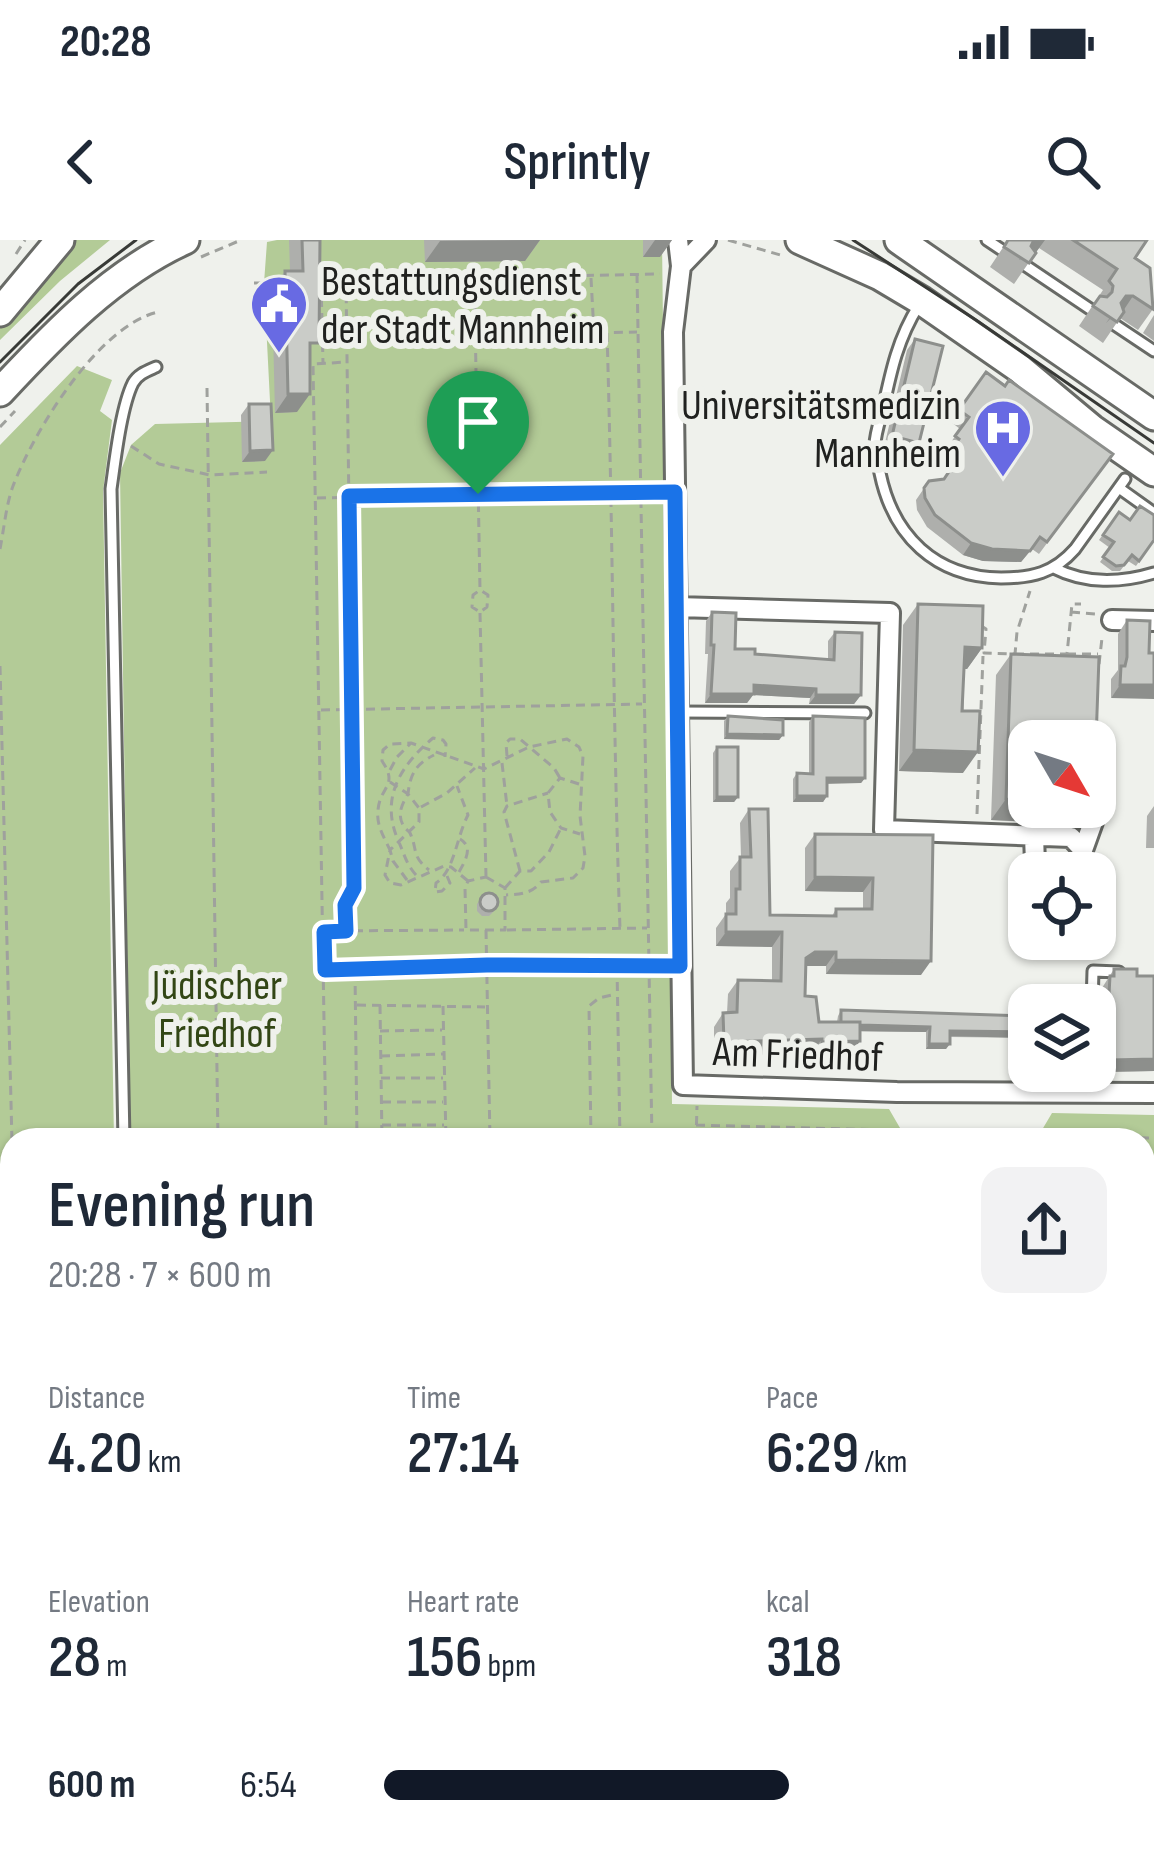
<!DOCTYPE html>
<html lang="en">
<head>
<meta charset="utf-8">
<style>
	:root { --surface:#fff; --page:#f2f2f3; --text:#1f2937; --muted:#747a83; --accent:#111827 }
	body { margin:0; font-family:"Sofia Sans Condensed",sans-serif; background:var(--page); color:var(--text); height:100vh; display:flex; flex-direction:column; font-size:45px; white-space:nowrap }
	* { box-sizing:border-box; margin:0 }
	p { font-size:39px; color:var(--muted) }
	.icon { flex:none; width:66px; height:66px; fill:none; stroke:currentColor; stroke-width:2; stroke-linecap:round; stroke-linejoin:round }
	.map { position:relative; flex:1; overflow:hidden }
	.panel { position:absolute; left:0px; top:888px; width:1155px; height:729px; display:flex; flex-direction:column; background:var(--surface); border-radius:36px 36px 0 0; box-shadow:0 3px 9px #0004 }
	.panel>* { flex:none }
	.needle { width:78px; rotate:129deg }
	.controls { position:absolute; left:1008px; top:480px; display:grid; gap:24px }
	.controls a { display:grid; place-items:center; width:108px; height:108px; border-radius:24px; background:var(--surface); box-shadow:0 3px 9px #0004; font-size:60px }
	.pin { position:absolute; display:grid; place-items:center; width:102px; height:102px; color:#fff; margin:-123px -51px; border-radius:50% 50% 50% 0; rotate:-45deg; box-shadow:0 0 12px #0007 }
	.pin .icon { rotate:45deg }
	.round { display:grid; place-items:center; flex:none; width:126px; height:126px; border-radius:24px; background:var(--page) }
	.overview { display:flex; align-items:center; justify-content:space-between; height:204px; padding:0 48px }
	h1 { font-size:66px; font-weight:600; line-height:90px }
	.figures { display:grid; grid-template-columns:repeat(3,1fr); gap:18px; height:204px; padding:12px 48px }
	.figures div { display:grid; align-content:center }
	.figures b { font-size:60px; font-weight:600 }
	.figures small { font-size:33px; font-weight:400 }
	.figures p { font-size:33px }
	ul { padding:0 48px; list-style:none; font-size:39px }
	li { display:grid; grid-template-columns:192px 144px 1fr; align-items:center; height:90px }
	li i { height:30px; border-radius:15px; background:var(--accent) }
	.status { display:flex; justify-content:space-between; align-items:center; height:84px; padding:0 60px; background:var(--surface); direction:ltr }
	.status svg { height:33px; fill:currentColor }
	header { display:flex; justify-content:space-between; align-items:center; height:156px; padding:0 48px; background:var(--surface); font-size:54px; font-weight:600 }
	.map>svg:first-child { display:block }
	.green { fill:#b3cb97 }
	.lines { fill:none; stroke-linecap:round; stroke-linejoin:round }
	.service-casing { stroke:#686a66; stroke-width:15 }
	.minor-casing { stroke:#686a66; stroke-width:24 }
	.secondary-casing { stroke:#686a66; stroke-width:33 }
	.path { stroke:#9fa19d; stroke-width:3; stroke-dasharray:9 6; stroke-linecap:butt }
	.service { stroke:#fff; stroke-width:9 }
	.minor { stroke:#fff; stroke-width:18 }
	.secondary { stroke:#fff; stroke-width:27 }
	.tram { stroke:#383a37; stroke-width:3 }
	.wall { fill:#aeafac }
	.shaded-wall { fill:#8d8f8c }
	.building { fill:#caccc8; stroke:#8d8f8c; stroke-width:3 }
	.route-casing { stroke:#fff; stroke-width:24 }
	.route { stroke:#1a73e8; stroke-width:15 }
	.labels { text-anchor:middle; stroke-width:12; stroke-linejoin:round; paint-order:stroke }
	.poi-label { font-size:42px; fill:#20211f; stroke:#eff1ec; text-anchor:start }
	.park-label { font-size:42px; fill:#324615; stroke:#eff1ec }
	.street-label { font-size:42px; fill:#20211f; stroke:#eff1ec }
</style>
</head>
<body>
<div class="status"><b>20:28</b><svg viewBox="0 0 49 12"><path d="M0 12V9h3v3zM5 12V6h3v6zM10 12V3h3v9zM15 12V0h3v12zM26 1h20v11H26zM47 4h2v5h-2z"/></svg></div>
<header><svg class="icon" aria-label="back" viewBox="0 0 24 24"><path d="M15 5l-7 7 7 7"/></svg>Sprintly<svg class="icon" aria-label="search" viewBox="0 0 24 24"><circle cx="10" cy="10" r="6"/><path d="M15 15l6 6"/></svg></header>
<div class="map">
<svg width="1154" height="1616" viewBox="0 0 1154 1616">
	<rect width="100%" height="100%" fill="#eff1ec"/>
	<path class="green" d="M72,0H110L60,41L0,100V86Z
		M277,0H662L672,864L889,869L907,900H130L120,233L131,205L155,184L271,181L264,43L267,2Z
		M77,126L112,140L100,171L112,180L103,251L114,900H12V1061H0V205Z
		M1052,873L1154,875V1616H0V1087L12,1086V1605H1143V900H1036Z"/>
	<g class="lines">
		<defs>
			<path id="service" d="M987,0L1002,10
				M1026,26L1090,69
				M919,65C898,98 891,131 883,169C880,180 875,194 875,205C874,214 878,224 880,233C893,296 935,337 1001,338C1032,338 1054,333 1075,309L1125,239
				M1115,85L1154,111
				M1119,248L1154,273
				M1054,328C1085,344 1121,343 1154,333
				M679,472L865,473
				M1092,765L1093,731L1119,732
				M1091,853V831
				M124,900L111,249C115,221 121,167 133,143C138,134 147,131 156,127
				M0,1076L12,1069"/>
			<path id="minor" d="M678,0L681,26L673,92L683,845L897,852L1154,853
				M681,26L706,0
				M677,367L890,373L884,590L1071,597L1083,610L1082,627L1077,633
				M1112,380L1154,381
				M1034,596L1035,623L1044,633
				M1083,610L1093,582L1094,567"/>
			<path id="secondary" d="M800,0L880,36L922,61L1020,129L1092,189L1154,232
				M899,0L1154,176
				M0,72L60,0
				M0,152C54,94 112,33 185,0"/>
		</defs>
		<use href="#service" class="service-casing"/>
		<use href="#minor" class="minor-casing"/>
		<use href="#secondary" class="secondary-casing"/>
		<path class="path" d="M728,0L784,16
			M16,14L25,0
			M201,17L241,0
			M474,23L480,350L488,355L487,367L480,372L472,367L473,355L480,350
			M637,34L652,900
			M591,38L594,93L637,92
			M315,41L660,34
			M254,43H276
			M321,43L323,123
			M607,93C613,291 613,490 620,689
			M207,148L218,900
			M0,187L15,171
			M131,206L159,224L210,235L267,232
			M317,258L655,252
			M0,309C4,289 6,265 13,246C34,191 98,86 158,72
			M1071,372L1096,374
			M480,373L486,637
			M980,385L986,389L984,413L1015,414L1017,392L1030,351
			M1015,414H1067L1072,364H1081
			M1067,414H1098
			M1099,424L1102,398
			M0,426L12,902
			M321,470L642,464
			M507,516L506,503L510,499H520L554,528L560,538
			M502,523L507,566
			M390,530L397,517L410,504
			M390,542L408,554C402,564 397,574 403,585C404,588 408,590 410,593C418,610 411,616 429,630
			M579,544L560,538L548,553L550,572L561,588L580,594
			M421,567L447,553L475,528
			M977,574L983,416
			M520,631L504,572L507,566L548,553
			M459,632C465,621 474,607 460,599
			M416,635C406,624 404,613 398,600C380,558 400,526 433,498L443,500L446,504L445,517
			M447,636L450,643L442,651L435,652L436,643C455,630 456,598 468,575L457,546
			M486,637L505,648V690H466L465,648L468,641Z
			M407,640L393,621L390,610L419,582V568L408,554C410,534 416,524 434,515
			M468,641L451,627L444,626L401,645L390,643L385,635L390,610C384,597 376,585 378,570C380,546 399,546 382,521L383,510L390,504L411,503L484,529L529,507L567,499L579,507L583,516L580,576L585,616L583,628L573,638L541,642C531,654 521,654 506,655
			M505,648L520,631H531L549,612L560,590
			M486,690L490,900
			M507,690L647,688
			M324,691L464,690
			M346,691L345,665L354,648L346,41
			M617,727L620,900
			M328,730L487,725L660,726
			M355,731L357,900
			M357,765L485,767
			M380,765L382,900
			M443,766L446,900
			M380,791L442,790
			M381,816L443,814
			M381,838H443
			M382,862H443
			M382,885H444
			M696,885L887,890L893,900
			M326,900L313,124L347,122
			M591,900L589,766L599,758L616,754
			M696,900L697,866
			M1052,900L1055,896L1154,898
			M1143,934H1154
			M0,958H12
			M1143,1011L1154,1010
			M1143,1213H1154
			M0,1285H12
			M1143,1296H1154
			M0,1339H12
			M1143,1343L1146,1613
			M0,1452H12
			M0,1575H12
			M138,1605V1616
			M337,1605V1616
			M500,1605V1616
			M625,1605V1616
			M663,1605V1616
			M697,1605V1616
			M783,1605L784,1616
			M879,1605V1616
			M927,1605V1616
			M968,1605L969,1616
			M998,1605V1616
			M1038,1615L1154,1613"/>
		<use href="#service" class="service"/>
		<use href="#minor" class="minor"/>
		<use href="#secondary" class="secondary"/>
		<path class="tram" d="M853,0L976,80L1154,203
			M0,122L78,44L136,0"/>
	</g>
	<path class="wall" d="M289,0H320L310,115L297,172L275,173L272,50L285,31H290Z
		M424,0H540L525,21L425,22Z
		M643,0H672L660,17H643Z
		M1008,0H1147L1135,18L1153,69L1138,90L1120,78L1103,103L1079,86L1103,50L1039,8L1014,44L990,27Z
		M1154,75V101L1143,93Z
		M915,99L919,203L912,214L884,207L907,110Z
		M986,132L1113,214L1039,314L1032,309L1021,322L983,321L963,315L927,287L917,270L916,260L929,241L944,239L952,227L944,221L951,211L947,208L960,189L951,182Z
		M249,164L265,221L242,222L241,175Z
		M1119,272L1154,300L1136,326L1128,321L1120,331H1112L1100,322L1110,308L1099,300Z
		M918,364L982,408L967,429H964L963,533L899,531L903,385Z
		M712,372L735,409L755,414L828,420V401L835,392L861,455L854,464H809L810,458L753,455L747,463H705L708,414H705L706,381Z
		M1127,380L1149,413L1111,458V439L1118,430V394Z
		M1011,414L1096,501L1103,534L1097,543L1078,584L991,580L996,435Z
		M728,476L783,495L779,500L724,499V481Z
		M813,476L865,538L861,543H827V556L823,562H793V539L797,533L809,534V482Z
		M717,507L738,557L734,562H713V513Z
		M1154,566V608H1146L1147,576Z
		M749,569L770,675L832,676L836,669H863V652L805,651V608L815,594L933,595L921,735L826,734V726H805V756L819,782H837L838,776L841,770L1029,776V798L950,797L946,809H926V792L860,791V801L850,815L812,816V813L714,816V787L723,773H727L728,754L738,740L772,741V707L716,706V688L726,674V663L730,658V631L741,617L740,583Z
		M485,653L494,671L489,676H482L477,671V664Z
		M1114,729L1137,736H1154V831L1101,832L1102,772H1098L1101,766L1102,748Z
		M1154,1294V1335H1147V1304Z"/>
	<path class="shaded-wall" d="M540,0L525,21L425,22L440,1Z
		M655,0H672L660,17H643Z
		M1033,0H1045L1031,19L1025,17L1019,20Z
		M1126,56H1133L1119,77H1112L1106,83Z
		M288,154H310L297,172L275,173Z
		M892,196L919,203L912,214L884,207Z
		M273,210L265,221L242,222L250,211Z
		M971,303L1030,311L1021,322L983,321L963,315Z
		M965,407L982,408L967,429L950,428Z
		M754,445L816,449L810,458L753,455L747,463H705L711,454Z
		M1120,445H1154V459L1111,458Z
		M816,455H861L854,464H809Z
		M727,494L783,495L779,500L724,499Z
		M914,510L978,512L963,533L899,531Z
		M827,538H865L861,543L823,544Z
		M797,556H827L823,562H793Z
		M717,557H738L734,562H713Z
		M1006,559L1029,560V567H1090L1078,584L991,580Z
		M815,637L873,638L863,652L805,651Z
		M726,692H782L772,707L716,706Z
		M815,712H836L826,726H805L806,718Z
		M836,720L931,721L921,735L826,734Z
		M1106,760H1110L1102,772H1098Z
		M841,785L930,787L926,792L837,791Z
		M950,791L1029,792V798L946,796Z
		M822,799L812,813L714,816L724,802Z
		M860,801L850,815L812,816L822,802Z
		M929,804H950L946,809H926Z
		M1154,819V831L1101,832L1110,820Z"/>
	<path class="building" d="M302,0H320L319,103H310V154H288L285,31H303Z
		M1008,0H1034L1031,6L1036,13L1029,23L1004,7Z
		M1073,0H1147L1135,18L1150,28L1153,69L1133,56H1126L1121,63L1124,72L1117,82L1093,66L1100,56L1107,57L1112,52L1113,46L1109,41L1117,29Z
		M915,99L943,106L919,203L892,196Z
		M986,132L1005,146L1009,140L1113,214L1047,302L1040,297L1030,311L992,309L971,303L935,275L925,258L924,248L929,241L944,239L960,215L952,209L959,199L955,196L969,177L959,170Z
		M249,164H271L273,210L250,211Z
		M1140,266L1154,275V300L1139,321L1132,315L1124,325L1116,326L1103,317L1114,302L1103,295L1119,272L1130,280Z
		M918,364L983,366L982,408L965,407L962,471H980L978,512L914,510Z
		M712,372L736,373L735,409H755V414L834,420L835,392L862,393L861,455H816V449L754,445V454H711L714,405H711Z
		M1127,380L1150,381L1149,413H1154V445H1120L1121,426H1125L1127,417Z
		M1011,414L1099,417L1096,501L1103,518V534L1097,539L1095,551V501H1029V560L1006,559Z
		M728,476L783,480V495L727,494Z
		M813,476L865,478V538H827V556H797V533L813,534Z
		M717,507H738V557H717Z
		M749,569H768L770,675L836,676V669H872L873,638L815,637V594L933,595L931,721L836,720V712H815L806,718L805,756L816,757L819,782H860V801L822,802V799L724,802L723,773L737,772L738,740L781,741L782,692H726V674H736V649H740V617H751Z
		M480 662a9 9 0 1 1 18 0a9 9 0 1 1-18 0Z
		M1114,729H1137V736H1154V819L1110,820V760H1106L1109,754L1110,736H1114Z
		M841,770L1029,776V792L950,791V804H929L930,787L860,785V782H841Z"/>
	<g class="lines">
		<defs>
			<path id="route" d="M675,252L680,726L487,725L325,730L324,692L346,691L345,665L354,648L349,256Z"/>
		</defs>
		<use href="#route" class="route-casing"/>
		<use href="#route" class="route"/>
	</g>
	<defs>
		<symbol id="civic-pin" viewBox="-11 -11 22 30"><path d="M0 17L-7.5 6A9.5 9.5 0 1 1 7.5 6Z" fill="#686ae3" stroke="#eff1ec"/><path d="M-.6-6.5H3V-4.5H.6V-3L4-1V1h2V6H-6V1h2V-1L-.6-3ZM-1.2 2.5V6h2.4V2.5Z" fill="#fff"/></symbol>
		<symbol id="hospital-pin" viewBox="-11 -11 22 30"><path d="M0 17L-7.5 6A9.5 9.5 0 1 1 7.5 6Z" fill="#686ae3" stroke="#eff1ec"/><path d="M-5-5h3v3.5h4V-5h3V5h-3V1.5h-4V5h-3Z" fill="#fff"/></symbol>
	</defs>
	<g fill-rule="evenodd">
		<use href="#civic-pin" x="246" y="31" width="66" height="90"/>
		<use href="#hospital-pin" x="970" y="155" width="66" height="90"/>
	</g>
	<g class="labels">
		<g class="poi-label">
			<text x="321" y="55">Bestattungsdienst<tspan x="321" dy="48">der Stadt Mannheim</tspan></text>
			<text x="961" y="179" text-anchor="end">Universitätsmedizin<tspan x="961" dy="48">Mannheim</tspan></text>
		</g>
		<g class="park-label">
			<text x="217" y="759">Jüdischer<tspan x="217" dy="48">Friedhof</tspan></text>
		</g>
		<g class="street-label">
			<text transform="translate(798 813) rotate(2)" y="15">Am Friedhof</text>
		</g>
	</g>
</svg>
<div class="controls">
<a><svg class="needle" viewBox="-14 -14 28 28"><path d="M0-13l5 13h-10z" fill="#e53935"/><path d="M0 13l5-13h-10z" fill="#747a83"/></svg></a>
<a><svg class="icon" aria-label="locate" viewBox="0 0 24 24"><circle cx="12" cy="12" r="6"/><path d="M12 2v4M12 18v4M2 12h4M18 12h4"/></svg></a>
<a><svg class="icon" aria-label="layers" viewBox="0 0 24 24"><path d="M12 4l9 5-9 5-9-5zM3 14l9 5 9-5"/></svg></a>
</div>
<div class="pin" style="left:478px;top:254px;background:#1e9e55"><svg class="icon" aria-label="arrive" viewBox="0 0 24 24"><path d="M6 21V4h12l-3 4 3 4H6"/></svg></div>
<section class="panel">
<div class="overview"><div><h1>Evening run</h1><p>20:28 · 7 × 600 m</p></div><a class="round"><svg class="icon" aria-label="share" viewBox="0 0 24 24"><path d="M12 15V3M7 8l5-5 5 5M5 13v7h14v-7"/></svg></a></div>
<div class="figures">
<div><p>Distance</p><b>4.20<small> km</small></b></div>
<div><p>Time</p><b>27:14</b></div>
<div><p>Pace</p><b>6:29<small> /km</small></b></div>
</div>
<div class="figures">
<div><p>Elevation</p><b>28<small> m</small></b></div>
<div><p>Heart rate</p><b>156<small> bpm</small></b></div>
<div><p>kcal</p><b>318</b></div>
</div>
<ul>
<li><b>600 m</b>6:54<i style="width:56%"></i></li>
</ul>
</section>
</div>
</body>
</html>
